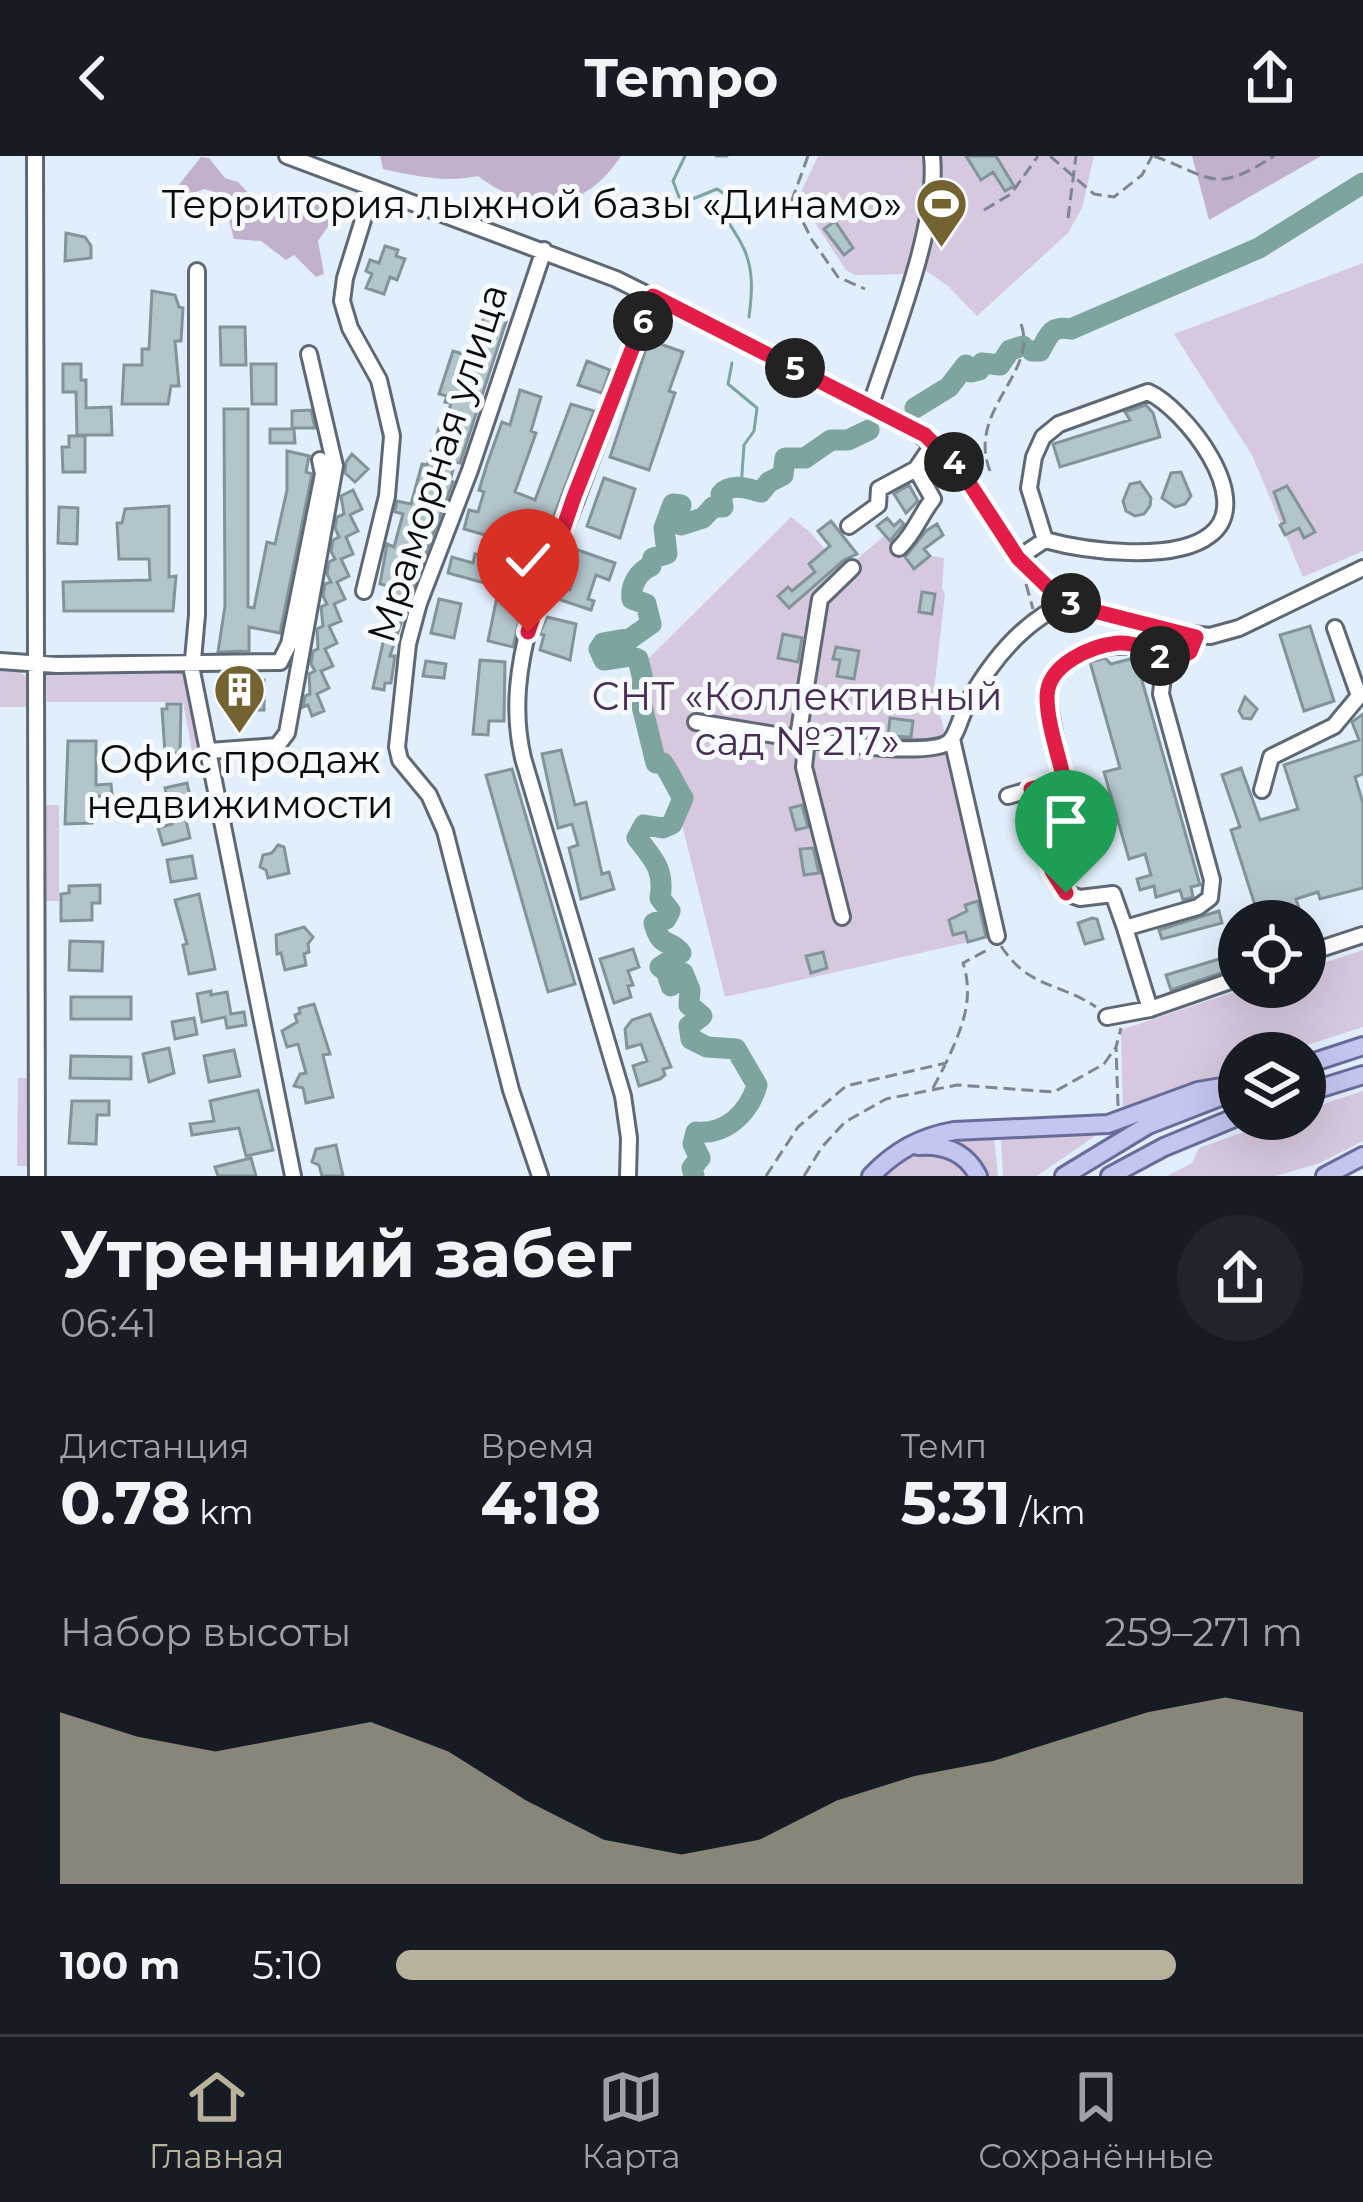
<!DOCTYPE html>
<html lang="ru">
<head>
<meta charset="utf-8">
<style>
	:root { --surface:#171b24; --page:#20242c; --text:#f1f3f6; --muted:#9ea1a6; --line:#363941; --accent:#b8b29d }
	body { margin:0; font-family:Montserrat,sans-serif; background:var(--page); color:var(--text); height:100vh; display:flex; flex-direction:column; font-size:45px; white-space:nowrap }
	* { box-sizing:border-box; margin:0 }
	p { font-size:39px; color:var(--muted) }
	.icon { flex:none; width:66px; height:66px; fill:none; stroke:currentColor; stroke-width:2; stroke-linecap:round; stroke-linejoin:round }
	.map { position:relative; height:1020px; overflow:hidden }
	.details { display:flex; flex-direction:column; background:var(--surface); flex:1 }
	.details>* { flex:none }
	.tools { position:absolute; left:1218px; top:744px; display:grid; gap:24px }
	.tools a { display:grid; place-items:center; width:108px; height:108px; border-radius:50%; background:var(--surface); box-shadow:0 12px 48px #0002; font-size:60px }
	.pin { position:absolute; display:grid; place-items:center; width:102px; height:102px; color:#fff; margin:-123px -51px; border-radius:50% 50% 50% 0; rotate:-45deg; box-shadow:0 0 12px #0007 }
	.pin .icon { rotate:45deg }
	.km { position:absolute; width:60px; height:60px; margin:-30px; border-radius:50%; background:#222; color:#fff; font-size:33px; line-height:60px; text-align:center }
	.round { display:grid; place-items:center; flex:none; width:126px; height:126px; border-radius:63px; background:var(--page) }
	.overview { display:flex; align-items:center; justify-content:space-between; height:204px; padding:0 60px }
	h1 { font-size:66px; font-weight:700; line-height:90px }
	.metrics { display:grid; grid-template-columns:repeat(3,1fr); gap:18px; height:204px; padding:12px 60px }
	.metrics div { display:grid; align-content:center }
	.metrics b { font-size:60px; font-weight:700 }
	.metrics small { font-size:33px; font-weight:400 }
	.metrics p { font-size:33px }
	.chart { height:336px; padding:24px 60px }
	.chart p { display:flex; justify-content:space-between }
	.chart svg { width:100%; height:216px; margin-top:12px; fill:var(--accent); opacity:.7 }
	ul { padding:0 60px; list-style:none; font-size:39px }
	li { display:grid; grid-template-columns:192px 144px 1fr; align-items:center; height:90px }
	li i { height:30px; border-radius:15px; background:var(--accent) }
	header { display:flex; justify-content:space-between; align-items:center; height:156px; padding:0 60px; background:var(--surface); font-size:54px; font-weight:700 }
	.tab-bar { display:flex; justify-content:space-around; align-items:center; height:168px; border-top:3px solid var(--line); background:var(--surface); font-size:33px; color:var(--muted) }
	.tab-bar a { display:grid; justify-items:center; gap:6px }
	.tab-bar .on { color:var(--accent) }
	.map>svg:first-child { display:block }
	.green { fill:#d6c8de }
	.forest { fill:#c2b1cc }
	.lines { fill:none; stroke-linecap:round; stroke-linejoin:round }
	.stream { stroke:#7da49f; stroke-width:3 }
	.river { stroke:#7da49f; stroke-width:21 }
	.building { fill:#b2c5cb; stroke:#82949a; stroke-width:3 }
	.minor-casing { stroke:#5e6975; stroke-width:20 }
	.major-casing { stroke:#686c9b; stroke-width:22 }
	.path { stroke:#7e868f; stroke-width:3; stroke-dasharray:12 6; stroke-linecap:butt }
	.minor { stroke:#fff; stroke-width:14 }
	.major { stroke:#c4c5f0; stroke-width:16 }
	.route-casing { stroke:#fff; stroke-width:24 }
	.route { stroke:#e11d48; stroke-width:15 }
	.labels { text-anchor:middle; stroke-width:10; stroke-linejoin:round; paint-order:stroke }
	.poi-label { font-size:39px; fill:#080c10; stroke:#f7fafd; text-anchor:end }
	.street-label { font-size:39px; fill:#080c10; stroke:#f7fafd }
	.park-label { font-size:39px; fill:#492f56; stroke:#f7fafd }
</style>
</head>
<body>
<header><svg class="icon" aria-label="back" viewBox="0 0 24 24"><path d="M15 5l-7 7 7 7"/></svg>Tempo<svg class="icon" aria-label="share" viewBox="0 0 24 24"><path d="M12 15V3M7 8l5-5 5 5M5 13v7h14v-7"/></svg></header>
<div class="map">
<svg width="1363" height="1020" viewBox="0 0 1363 1020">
	<rect width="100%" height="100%" fill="#e1eefb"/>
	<path class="green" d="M818,0H1094L1082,52L1068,77L977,160L948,130L921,111L918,118L855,119L846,114L802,47V34Z
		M1363,107V395L1303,421L1252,299L1174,178Z
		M791,361L810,376L843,415L884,380L914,415L933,400L944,402L942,433L945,438L934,534L995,780L725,841L642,509Z
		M0,512L20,516L28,523L29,551H0Z
		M46,514L184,517L207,614L196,616L183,546H47Z
		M43,649H59V745H43Z
		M1363,794V871L1283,897H1239V912L1123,958L1121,874L1249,831H1305V813Z
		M18,922H32L31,1010H17Z
		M1363,935V985L1320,1007L1276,1020H1167L1192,1007L1199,992L1280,963H1305V954Z
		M1105,973L1037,1020H1003L1001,981Z
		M994,981L998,1020H985L946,986Z
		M932,995L959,1008L969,1020H884L907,1001Z"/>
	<path class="forest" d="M380,0H621C583,58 530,59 478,20C446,27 415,20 383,13Z
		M1192,0H1321L1209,64Z
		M201,1L209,2L225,22L238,26L252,41C284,47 312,28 336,59L318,85L324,118L316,121L294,99L286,104L261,85L234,83L222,38L204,33L177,44V31Z"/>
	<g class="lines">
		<path class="stream" d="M685,0L673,25L679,41L690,44L717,33L726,39C725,73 731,65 744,93C754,115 752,138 749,161
			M716,0H727
			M732,207L728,228L757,252L754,275L744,289L741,332"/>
		<path class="river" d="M1032,195H1040C1049,180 1050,169 1071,173L1259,92L1363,27
			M915,252L949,231L966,209L971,216L979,214L982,207L1000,209L1010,194L1023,190
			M694,1020L692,1012L700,1002L693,988L696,976C726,979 749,957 757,929L736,893L707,891L691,883L689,870L702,860L689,849L690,834L683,817L671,830L666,815L660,811L681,797C670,782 661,794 654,767L666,763L670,755L660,742C665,713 653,703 637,682L644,669L663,672L672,668L683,642C675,629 671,619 663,607H656L640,542L643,524L638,503L630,500L604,504L599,493L603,487L631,482L651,468L646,448L632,443C630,429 639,415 651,410L653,402L667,398L664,372L673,348L681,349L677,362L681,369L703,362L713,351H723L721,338C731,326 749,333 761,336L769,326L783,319L785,302H805L831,284H848L869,274"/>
	</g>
	<path class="building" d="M966,0H996L1014,30L1005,35L993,16L981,24Z
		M835,65L853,92L844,99L824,73Z
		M66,77L85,81L91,90V102L65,105Z
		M385,90L398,94L396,100L405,103L397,124L390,121L384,138L366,132L372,118L366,115L370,104L379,107Z
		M152,135L175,139L179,151L183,152L181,185H175L179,230H171L168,248H122L124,209H142V193H149Z
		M486,155L507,163L460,307L455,306L450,325L453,326L411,436L406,435L401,454L405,455L390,500H395L391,527H385L384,534L373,532L395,432L380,428L387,388L394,391L403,358L395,356L397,345L411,348L422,308L427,309L439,272L444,273L451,247L445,246L447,240L439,238L453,195L470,200Z
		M220,171H245L246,209H221Z
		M649,184L683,196L669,235L675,237L649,314L610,301Z
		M587,205L610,214L602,237L578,229Z
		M63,208H81V224H86V252L111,251L112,279H77L76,236H63Z
		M251,208H276V248H252Z
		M520,234L541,241L531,275L536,277L515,336L535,344L571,248L594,255L536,406L512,398L516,388L464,373L469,354L478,356L484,336L479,334L487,308L502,266L510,269Z
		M1146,249L1153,257L1160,281L1060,311L1053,288L1130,264L1125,256Z
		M224,253H248V451L254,452L267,386L275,388L287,334V295L309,300L306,316L312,318L280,477L249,471V495L218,496L225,450Z
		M311,254L315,272H292V255Z
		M270,273H294L295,287H270Z
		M69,280H85V316H63L62,291H69Z
		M352,298L368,313L355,326L345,317L346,306Z
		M1181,316L1191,340L1185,348L1175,351L1162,342L1171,317Z
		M604,322L635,333L620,382L587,370Z
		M1140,326L1151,342L1150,350L1144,358L1135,360L1126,355L1123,345L1130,328Z
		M909,329L918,345L906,357L894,338Z
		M1287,330L1315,376L1304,382L1299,372L1285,379L1280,369L1285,366L1274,336Z
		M353,334L362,353L350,359L358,375L346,381L353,398L341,403L349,420L337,426L345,443L334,448L341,465L329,470L337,487L325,493L333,510L321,515L329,532L317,538L324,555L312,560L308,549L303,551L305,540L310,538L309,518L315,515L311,508L313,495L318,493L317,473L323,470L321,451L327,448L323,440L325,428L331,426L327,418L329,406L335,403L331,395L333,384L339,381L335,372L337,361L344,358L341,340Z
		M169,350V421L176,420L173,455H64L63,426L150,424L149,403H119L117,367H122L125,353Z
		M59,351L78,352L77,388L58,387Z
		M887,362L894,370L900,364L904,368L890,385L877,370Z
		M831,365L857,398L844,404L789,452L778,440L788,431L792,435L815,416L809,408L830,390L818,375Z
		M937,368L943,379L924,393L930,400L914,413L905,401L926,375Z
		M575,393L615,407L609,424L596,419L588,443L594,445L591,454L555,442L559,431L570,434L574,419L566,416Z
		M475,398L492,403L490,411L529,422L513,491L488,485L499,431L448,417L452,401L473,407Z
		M922,436L935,438L932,458L919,456Z
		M439,443L461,448L454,482L431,477Z
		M547,461L576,468L570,504L540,494L544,479L539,478Z
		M1310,470L1334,545L1304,555L1280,479Z
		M783,478L802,482L798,506L778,502Z
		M836,491L859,495L854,523L837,520L840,504L833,503Z
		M1105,502L1111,508L1134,502L1145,503L1152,512V518L1141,521L1200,729L1191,731L1193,741L1183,744L1180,734L1156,741L1154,730L1140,734L1137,723L1151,719L1145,698L1129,703L1104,616L1120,612L1090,506Z
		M480,504L505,506L504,565H489L488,579L473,578Z
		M426,505L446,508L444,522L423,520Z
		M240,524H264V554H240Z
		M1245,541L1257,553L1251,563L1243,562L1239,555Z
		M167,548H181L180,597H165L162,553H167Z
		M1363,558V618L1355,621L1363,647V732L1320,743L1318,736L1296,743L1301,758L1281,765H1260L1231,674L1240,671L1222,619L1241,612L1260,664L1298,653L1284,609L1359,584L1352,566Z
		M890,562L913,565L911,581L888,580Z
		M68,585H96V629L111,628L112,639L92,641V667L65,668Z
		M561,594L575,649L586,646L602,718L609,716L614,733L581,743L569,692L578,689L572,668L558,672L542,598Z
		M512,613L575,828L548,836L486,619Z
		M187,627L191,645L182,647L190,682L163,689L158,672L172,668L165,632Z
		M802,649L808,671L796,674L790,652Z
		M278,689L284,691L289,717L268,722L266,714L260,711L263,699L272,697Z
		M813,692L819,717L804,719L800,693Z
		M192,700L196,722L171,726L167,704Z
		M100,729V747H92V764L61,765V738L69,737V730Z
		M199,738L215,813L189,818L183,789L187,788L175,744Z
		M978,745L986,781L968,786L965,776L953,779L949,764L967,755L965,749Z
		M1219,755L1222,767L1162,783L1159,774Z
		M1092,762L1097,763L1103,783L1085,788L1078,767Z
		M304,771L313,781L308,788L309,796L304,798L306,809L285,814L281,797L277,798L276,779Z
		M70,785L103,786L102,815L69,814Z
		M633,793L639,811L628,815L633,829L628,830L631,841L614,847L600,803Z
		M823,796L827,812L811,817L806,800Z
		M1236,798L1239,811L1171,834L1166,819Z
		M211,835V839L227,836L231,858L244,856L246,869L227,872L225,861L202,866L197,838Z
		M71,841H131V863H71Z
		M314,848L330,898L323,899L333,941L306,947L303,932L294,930L300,918L306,917L298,888L287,891L282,875L297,866L295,859L300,857L299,852Z
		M650,858L671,911L663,913L665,919L660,923L639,930L633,910L647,905L641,888L627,892L625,873L632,864Z
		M194,862L197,878L175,883L172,866Z
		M169,892L174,917L149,926L143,898Z
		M234,894L240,920L209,926L204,900Z
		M71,900L131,901V923L70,922Z
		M258,934L273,994L246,1000L239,972L192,979L190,968L214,965L210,945Z
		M72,945H109V959H97L96,988L69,987Z
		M336,989L343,1020H322L319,1009L312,1006L316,993Z
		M251,1002L256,1020H218L215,1011Z"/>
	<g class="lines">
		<defs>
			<path id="minor" d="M35,0L37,1020
				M287,0L616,123L904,266L954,306L1026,412L1056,439L1082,452L1163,475L1210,480L1239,472L1363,412
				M197,115V459L192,515L293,1020
				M871,248C893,180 939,69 932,0
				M849,370L878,349L879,333L916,313L934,287
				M899,392C915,377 920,359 933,343L916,313
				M1018,402L1045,384L1029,332L1034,301L1043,281L1059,268L1148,236C1184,252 1257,344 1210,379C1174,407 1085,395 1045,384
				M364,435L387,340L392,280L379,224L350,172L342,145L345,122L373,32
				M1335,472L1359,540L1363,539
				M0,505L57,509L280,506L289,488L323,318L320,304
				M1164,509L1190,496L1196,481
				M696,566C734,572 932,609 951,584C958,575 961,560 966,550C989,508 1023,465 1068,446
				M798,581L820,443L852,412
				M807,583L804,611L842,761
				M952,583L997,780
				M209,595L277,590L287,577L335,310L309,198
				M1262,634L1271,601L1334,570L1359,540
				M1008,640L1063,624L1047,539C1055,492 1113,484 1151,493L1164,509L1161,538L1212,724L1210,742L1198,751L1125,772L1113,738L1080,742L1066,737L1052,715L1031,633
				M1125,772L1150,853
				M1305,798L1363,779
				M1107,861L1150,853L1239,822
				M540,1020L511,934L445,675L429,639L400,604L397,591L408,488L419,447L470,314L544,94
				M628,1020L629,982L623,940L523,602C512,555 518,510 531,463L653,140"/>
			<path id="major" d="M1305,909L1363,890
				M1305,937L1363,919
				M918,990C944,988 966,996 978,1020
				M871,1020C895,995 920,981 954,975L1108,968L1198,935L1239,928
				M1064,1020L1148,969L1233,936
				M1110,1020L1164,991L1239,960
				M1325,1020L1363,1000"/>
		</defs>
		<use href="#minor" class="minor-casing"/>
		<use href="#major" class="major-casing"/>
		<path class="path" d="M808,0L792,44L812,84L838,121L865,133
			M1050,0L1094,38L1114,41L1142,19L1152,0
			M1154,0C1215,23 1214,38 1274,0
			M984,54L1011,38L1038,0
			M1068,62L1076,0
			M990,315C966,254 1039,217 1021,168
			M1026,428L1033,453
			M1001,790C1029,833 1059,826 1096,851
			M933,932L945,909
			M1118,950L1116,891L1121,872
			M766,1020L798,971L846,930L946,907C961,874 975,844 963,807L991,792
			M804,1020L822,991L845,966L886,943L957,929L1054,936L1104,908L1116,891"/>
		<use href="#minor" class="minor"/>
		<use href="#major" class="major"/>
	</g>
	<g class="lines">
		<defs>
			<path id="route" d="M528,476L574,341L653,140L925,279L962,316L1018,402L1056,439L1082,452L1196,481L1190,496L1164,509L1155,494C1144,491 1130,486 1118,487C1091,490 1048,508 1047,540C1047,567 1058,597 1064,624L1031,633L1052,715L1066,737"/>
		</defs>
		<use href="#route" class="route-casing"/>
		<use href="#route" class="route"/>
	</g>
	<defs>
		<symbol id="stadium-pin" viewBox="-11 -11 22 30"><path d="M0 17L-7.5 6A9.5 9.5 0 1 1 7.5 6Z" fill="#736331" stroke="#f7fafd"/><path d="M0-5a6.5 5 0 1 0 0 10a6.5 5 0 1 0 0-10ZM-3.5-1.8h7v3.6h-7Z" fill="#fff"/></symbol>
		<symbol id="building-pin" viewBox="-11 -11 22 30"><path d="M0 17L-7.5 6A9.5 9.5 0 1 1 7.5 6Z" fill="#736331" stroke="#f7fafd"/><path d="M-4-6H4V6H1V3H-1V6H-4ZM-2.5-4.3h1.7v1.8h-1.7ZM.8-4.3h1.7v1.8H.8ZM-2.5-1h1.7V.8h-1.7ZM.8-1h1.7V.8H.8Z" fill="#fff"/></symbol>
	</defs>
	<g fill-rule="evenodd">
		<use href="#stadium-pin" x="912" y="18" width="59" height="81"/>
		<use href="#building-pin" x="210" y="504" width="59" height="81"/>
	</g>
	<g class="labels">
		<g class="poi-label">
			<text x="902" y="62">Территория лыжной базы «Динамо»</text>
			<text x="240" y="617" text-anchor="middle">Офис продаж<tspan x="240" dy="45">недвижимости</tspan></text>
		</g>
		<g class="street-label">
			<text transform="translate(437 307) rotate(-72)" y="14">Мраморная улица</text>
		</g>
		<g class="park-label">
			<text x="797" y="554">СНТ «Коллективный<tspan x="797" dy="45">сад №217»</tspan></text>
		</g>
	</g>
</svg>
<div class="tools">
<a><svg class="icon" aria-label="locate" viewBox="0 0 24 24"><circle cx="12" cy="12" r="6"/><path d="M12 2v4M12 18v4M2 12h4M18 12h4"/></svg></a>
<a><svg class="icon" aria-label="layers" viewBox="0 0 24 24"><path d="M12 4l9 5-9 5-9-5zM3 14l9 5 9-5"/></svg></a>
</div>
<div class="pin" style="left:1066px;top:737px;background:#1e9e55"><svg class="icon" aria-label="arrive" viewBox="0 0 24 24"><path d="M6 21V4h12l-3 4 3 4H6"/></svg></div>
<div class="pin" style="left:528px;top:476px;background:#d93025"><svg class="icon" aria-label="check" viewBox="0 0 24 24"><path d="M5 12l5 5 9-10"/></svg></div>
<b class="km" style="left:1160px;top:500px">2</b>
<b class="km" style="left:1071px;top:447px">3</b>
<b class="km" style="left:954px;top:306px">4</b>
<b class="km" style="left:795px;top:212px">5</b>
<b class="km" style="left:643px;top:165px">6</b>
</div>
<section class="details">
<div class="overview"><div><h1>Утренний забег</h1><p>06:41</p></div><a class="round"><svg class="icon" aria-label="share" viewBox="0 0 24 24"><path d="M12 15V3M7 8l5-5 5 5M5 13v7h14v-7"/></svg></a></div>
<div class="metrics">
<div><p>Дистанция</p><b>0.78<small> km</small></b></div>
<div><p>Время</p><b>4:18</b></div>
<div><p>Темп</p><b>5:31<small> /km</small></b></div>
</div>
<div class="chart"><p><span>Набор высоты</span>259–271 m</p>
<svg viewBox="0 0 160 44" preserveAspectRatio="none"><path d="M0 44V9L10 14L20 17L30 14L40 11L50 17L60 27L70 35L80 38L90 35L100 27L110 22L120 19L130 14L140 9L150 6L160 9V44z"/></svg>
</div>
<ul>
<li><b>100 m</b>5:10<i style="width:86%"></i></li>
</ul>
</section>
<nav class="tab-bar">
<a class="on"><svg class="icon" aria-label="home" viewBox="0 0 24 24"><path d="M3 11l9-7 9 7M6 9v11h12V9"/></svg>Главная</a>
<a><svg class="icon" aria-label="map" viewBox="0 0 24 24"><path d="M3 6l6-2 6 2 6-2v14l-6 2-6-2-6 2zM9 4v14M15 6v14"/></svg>Карта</a>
<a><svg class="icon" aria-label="saved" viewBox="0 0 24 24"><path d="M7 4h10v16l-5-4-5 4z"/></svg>Сохранённые</a>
</nav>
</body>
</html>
